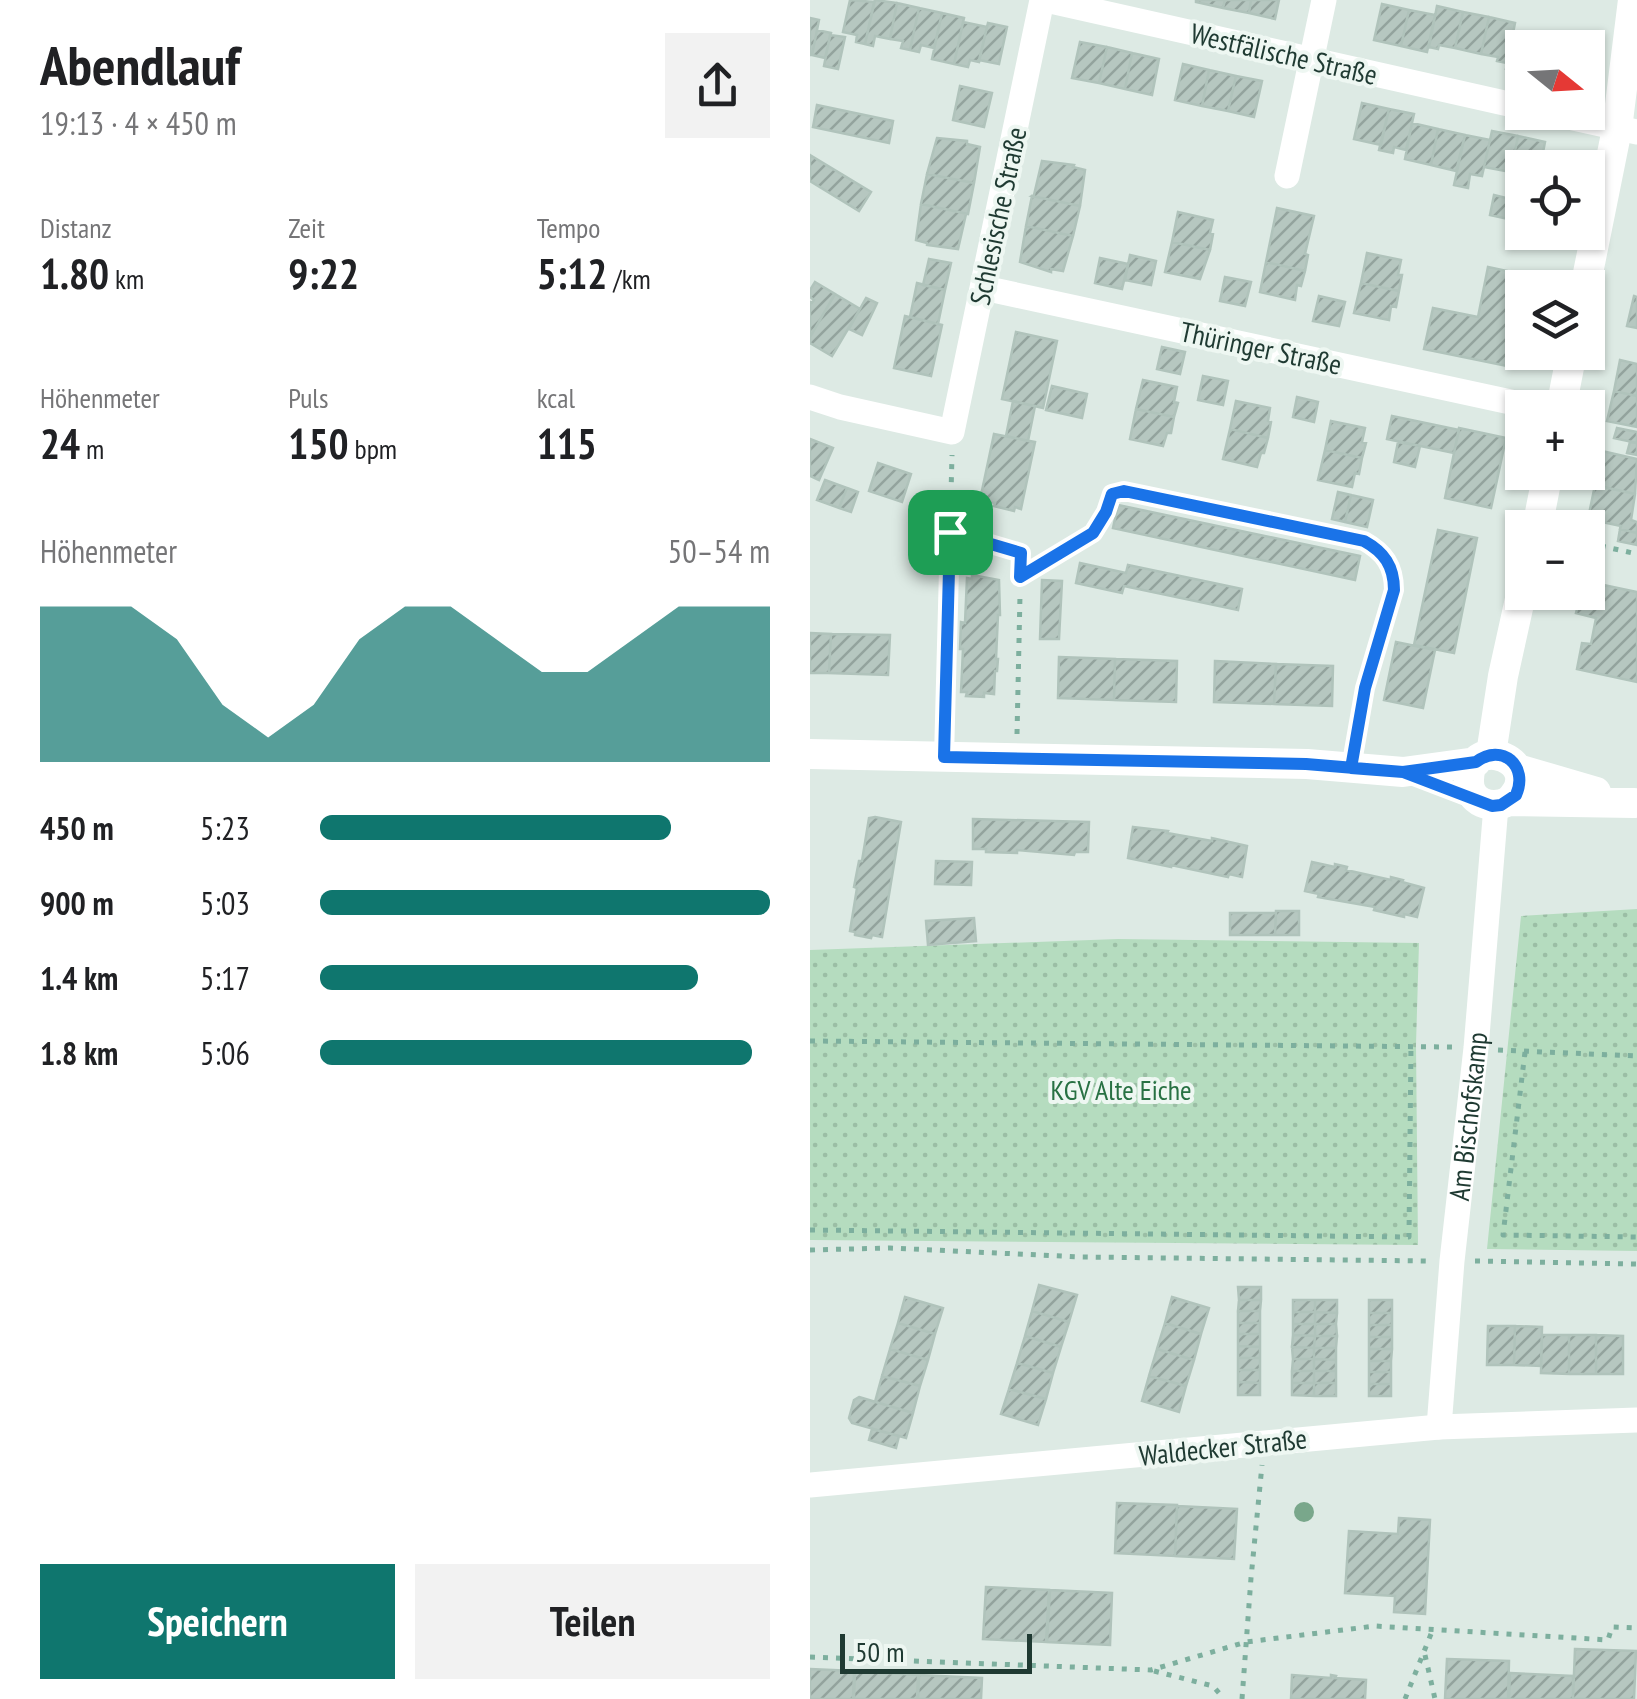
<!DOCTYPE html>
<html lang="de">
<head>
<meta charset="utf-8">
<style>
	:root { --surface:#fff; --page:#f2f2f2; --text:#202124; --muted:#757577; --accent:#0f766e }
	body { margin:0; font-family:"PT Sans Narrow",sans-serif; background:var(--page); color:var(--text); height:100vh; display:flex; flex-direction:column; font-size:38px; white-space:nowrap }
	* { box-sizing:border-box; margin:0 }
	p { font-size:32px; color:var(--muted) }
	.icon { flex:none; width:55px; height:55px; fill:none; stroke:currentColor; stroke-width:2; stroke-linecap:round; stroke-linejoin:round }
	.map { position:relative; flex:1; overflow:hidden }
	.sheet { display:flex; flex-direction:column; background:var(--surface); width:810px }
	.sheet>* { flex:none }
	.needle { width:65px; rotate:108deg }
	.controls { position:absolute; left:695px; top:30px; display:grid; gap:20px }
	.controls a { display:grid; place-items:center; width:100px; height:100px; border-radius:0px; background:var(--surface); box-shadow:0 2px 8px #0004; font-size:50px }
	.scale { position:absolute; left:30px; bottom:25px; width:192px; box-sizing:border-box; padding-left:10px; border:5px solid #1f3a32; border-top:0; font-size:28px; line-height:35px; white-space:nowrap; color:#1f3a32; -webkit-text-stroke:8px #eef7f2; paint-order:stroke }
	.pin { position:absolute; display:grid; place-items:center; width:85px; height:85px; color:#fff; margin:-42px; border-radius:20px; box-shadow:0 5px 15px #0006 }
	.round { display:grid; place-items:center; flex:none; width:105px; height:105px; border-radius:0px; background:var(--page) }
	.summary { display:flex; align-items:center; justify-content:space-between; height:170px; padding:0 40px }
	h1 { font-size:55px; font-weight:800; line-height:75px }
	.metrics { display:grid; grid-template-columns:repeat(3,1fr); gap:15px; height:170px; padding:10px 40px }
	.metrics div { display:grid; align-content:center }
	.metrics b { font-size:42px; font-weight:800 }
	.metrics small { font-size:28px; font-weight:400 }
	.metrics p { font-size:28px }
	.chart { height:280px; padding:20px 40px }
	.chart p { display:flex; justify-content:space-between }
	.chart svg { width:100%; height:180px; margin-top:10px; fill:var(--accent); opacity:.7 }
	.action { display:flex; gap:20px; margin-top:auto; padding:20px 40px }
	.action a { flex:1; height:115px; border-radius:0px; background:var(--accent); color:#fff; font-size:40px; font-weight:800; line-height:115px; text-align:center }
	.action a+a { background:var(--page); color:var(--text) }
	ul { padding:0 40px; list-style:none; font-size:32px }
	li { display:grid; grid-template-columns:160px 120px 1fr; align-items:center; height:75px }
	li i { height:25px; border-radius:12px; background:var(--accent) }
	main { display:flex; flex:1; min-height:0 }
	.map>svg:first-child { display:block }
	.grass { fill:url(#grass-dots) }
	.building { fill:url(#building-hatch); stroke:#b0c3bb; stroke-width:2.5 }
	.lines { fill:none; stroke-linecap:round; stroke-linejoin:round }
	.path { stroke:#7daf9e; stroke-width:5; stroke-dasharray:5 8; stroke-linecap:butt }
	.service { stroke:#fff; stroke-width:12 }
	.minor { stroke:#fff; stroke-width:25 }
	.tertiary { stroke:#fff; stroke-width:30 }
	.tree { fill:#79a78b }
	.route-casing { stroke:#fff; stroke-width:20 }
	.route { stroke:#1a73e8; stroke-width:12 }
	.labels { text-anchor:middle; stroke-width:8; stroke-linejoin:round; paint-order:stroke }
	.street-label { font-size:28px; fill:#1f3a32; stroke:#eef7f2 }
	.park-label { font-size:28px; fill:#287143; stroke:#eef7f2 }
</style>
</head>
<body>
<main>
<section class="sheet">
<div class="summary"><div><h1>Abendlauf</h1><p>19:13 · 4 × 450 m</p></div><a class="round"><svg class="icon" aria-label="share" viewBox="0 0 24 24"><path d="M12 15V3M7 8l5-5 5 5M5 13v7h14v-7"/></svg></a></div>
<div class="metrics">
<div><p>Distanz</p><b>1.80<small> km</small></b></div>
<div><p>Zeit</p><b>9:22</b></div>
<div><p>Tempo</p><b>5:12<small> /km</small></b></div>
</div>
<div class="metrics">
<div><p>Höhenmeter</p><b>24<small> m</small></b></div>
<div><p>Puls</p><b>150<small> bpm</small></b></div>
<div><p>kcal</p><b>115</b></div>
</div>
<div class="chart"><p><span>Höhenmeter</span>50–54 m</p>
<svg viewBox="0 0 160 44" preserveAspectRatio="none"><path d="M0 44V6L10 6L20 6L30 14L40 30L50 38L60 30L70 14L80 6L90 6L100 14L110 22L120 22L130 14L140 6L150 6L160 6V44z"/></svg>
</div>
<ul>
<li><b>450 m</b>5:23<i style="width:78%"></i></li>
<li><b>900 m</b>5:03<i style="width:100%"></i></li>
<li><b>1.4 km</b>5:17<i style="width:84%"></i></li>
<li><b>1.8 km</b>5:06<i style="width:96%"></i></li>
</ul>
<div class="action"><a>Speichern</a><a>Teilen</a></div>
</section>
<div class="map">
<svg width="827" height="1699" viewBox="0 0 827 1699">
	<defs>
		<pattern id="grass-dots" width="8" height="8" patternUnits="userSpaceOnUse" patternTransform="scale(2.5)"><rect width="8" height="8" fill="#b5dcbf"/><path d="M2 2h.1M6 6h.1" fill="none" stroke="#9bbea5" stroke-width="1.8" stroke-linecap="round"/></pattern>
		<pattern id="building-hatch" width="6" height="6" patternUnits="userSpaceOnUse" patternTransform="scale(2.5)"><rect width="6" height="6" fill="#b6c7c0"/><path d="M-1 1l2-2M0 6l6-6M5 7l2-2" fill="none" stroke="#93a39d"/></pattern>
	</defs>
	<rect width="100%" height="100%" fill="#ddeae4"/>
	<path class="grass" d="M827,909V1251L677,1249L711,916Z
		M308,939L609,943L606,1045L608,1245L0,1240V950Z"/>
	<path class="building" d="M40,0L64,2L55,44L46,42L47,35L33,32Z
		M65,0L87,3L80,39L65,36L63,46L55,44Z
		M386,0H415L413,8L386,2Z
		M415,0H441L439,13L413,8Z
		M441,0H469L465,19L439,13Z
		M87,3L109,8L100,50L91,48L93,41L80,39Z
		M572,4L599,10L591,46L564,40Z
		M627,6L653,12L645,48L629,45L628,49L619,47Z
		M109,8L132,13L124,48L111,45L109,52L100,50Z
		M599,10L625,15L617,52L591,46Z
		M653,12L679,17L671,54L645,48Z
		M132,13L154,18L144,64L122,59Z
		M679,17L705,23L697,63L687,61L688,57L671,54Z
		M0,18L9,20L2,55H0Z
		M153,22L177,27L169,62L160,60L158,67L144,64Z
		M178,23L197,27L189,64L169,60Z
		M7,30L21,33L15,58L2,55Z
		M703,32L729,38L727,48H712V72L696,69Z
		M20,35L35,37L28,69L14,66Z
		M729,38L756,43L755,48H727Z
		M270,42L297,47L289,83L262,78Z
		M297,47L322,53L315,89L289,83Z
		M322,53L349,59L342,95L315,89Z
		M373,64L399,70L392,106L365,100Z
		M399,70L426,76L418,111L392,106Z
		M426,76L452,81L444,117L418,111Z
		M150,86L182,93L174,127L143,120Z
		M552,103L579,109L571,145L544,139Z
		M7,105L83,121L79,143L3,127Z
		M579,109L604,114L596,150L584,147L583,153L569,150Z
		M602,123L628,129L621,165L595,159Z
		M628,129L655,135L646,171L621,165Z
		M682,131L708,136L701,172L674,167Z
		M655,135L680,140L672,176L660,174L658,188L644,185Z
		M708,136L735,142L730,168H712V175L701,172Z
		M127,138L157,141V144L170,147L164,183L117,174Z
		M0,155L61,192L49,211L0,181Z
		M232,161L264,165L263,167L275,170L270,206L222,196L224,195Z
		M117,174L164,183L158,214L111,204Z
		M684,195L712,202V222L680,215Z
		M222,196L270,206L263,236L216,226Z
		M111,204L158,214H156L148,249L117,245V243L106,240Z
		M467,208L504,216L495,254L498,255L495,271L456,262Z
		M368,212L403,220L400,233L403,234L400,250L362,242Z
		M216,226L263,236L253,271L241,269V272L210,262Z
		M362,242L400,250L390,279L355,272Z
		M557,253L591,260L588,275H592L589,291L551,283Z
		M320,255L346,261L341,285L315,280Z
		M290,258L318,264L312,289L285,283Z
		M119,259L141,263L135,290L113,285Z
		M456,262L495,271L491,286L487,285L485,300L450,292Z
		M678,267L726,277L723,288H712V341L707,368L614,349L623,308L668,317Z
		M415,277L441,282L435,306L410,301Z
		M5,282L25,294L0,337V302L2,303L4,300L0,297V290Z
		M107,283L135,290L128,324L100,317Z
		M551,283L589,291L586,307L581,306L579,320L544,313Z
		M25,294L50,309L22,356L0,343V337Z
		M509,296L535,302L529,326L503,321Z
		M824,296L827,297V328L817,326Z
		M56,298L67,303L52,335L39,329Z
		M95,316L132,325L121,376L84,368Z
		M206,332L247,341L233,408L192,399Z
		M352,347L375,352L370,374L347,369Z
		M810,360L827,364V396L804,391Z
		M393,376L418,381L413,405L388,400Z
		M333,380L367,387L364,402L368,403L364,417L326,409Z
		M242,386L277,394L272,418L236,410Z
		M804,391L827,396V427L797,421Z
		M487,397L508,402L504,422L483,417Z
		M203,401L225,406L218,441L196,436Z
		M426,401L460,408L458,421L461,422L458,438L420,429Z
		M326,409L364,417L361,433H357L353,446L320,439Z
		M582,416L649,430L644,453L577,439Z
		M521,421L555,428L552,442L556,443L552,458L515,450Z
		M649,428L696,438L681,508L635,498Z
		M807,428L827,432V443L804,438Z
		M420,429L458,438L454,453H451L447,467L413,459Z
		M184,434L225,442L211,509L205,507L204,511L184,506L185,503L170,500Z
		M0,439L23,448L9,480L0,476Z
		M588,442L610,446L605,467L584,462Z
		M820,442L827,443V455L817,453Z
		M515,450L552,458L549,474L545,473L542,487L508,480Z
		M792,451L827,459L825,494L785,485Z
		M68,463L101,474L92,502L59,491Z
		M15,480L37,488L29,508L7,500Z
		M785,485L825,494L821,520L827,522V533L810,529L811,526L778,519Z
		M37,488L48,492L41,512L29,508Z
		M528,492L541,495L535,522L522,519Z
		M541,495L563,500L557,527L535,522Z
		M308,505L550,556L545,580L303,528Z
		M810,529L827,533V545L808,541Z
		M628,530L667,538L644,653L604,645Z
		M270,563L316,573L318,565L432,589L428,610L314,586L312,593L266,583Z
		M162,575L189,580L190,615H188L186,659H188L187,671H185L184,694L174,693V697L156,696L157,692H151L153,649H150L151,622L155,623L157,578L162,579Z
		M232,580L252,581L249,639H230Z
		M784,583L827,592V682L767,669L772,643L781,644L786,618L766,613L771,592L782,594Z
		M0,633L21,634L19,673H0Z
		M21,634L80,635L78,675L19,673Z
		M586,642L625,650L613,708L574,700Z
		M249,657L305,659L304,700L248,698Z
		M305,659L367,661L366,702L304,700Z
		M405,661L466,664L464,704L404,702Z
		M466,664L523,666L522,706L464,704Z
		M65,817L91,822L72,937L62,935L61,938L45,935V932L40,931L47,888L44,887L49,861H52L59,818Z
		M163,819L279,822L278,852H265L264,855L207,850V853L176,852V849H163Z
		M323,827L358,831L357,833L402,841V838L437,846L432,877L419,874L418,877L361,865V867L318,858Z
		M126,861L162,862L161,885L125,884Z
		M502,862L525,867V864L537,867L536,870L581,880V877L593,880L592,882L614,888L607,917L594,914V917L564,910L565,907L508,897L509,894L495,891Z
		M466,911H489V935H465Z
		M420,913H466L465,935H420Z
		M164,918L166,941L118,945L116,921Z
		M229,1285L267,1295L259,1322L222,1311Z
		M428,1287H451V1300H429Z
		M95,1297L133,1308L125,1334L88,1323Z
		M362,1297L399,1308L391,1334L355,1323Z
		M429,1300H451L450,1311H428Z
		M483,1300H505V1312H483Z
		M505,1300H527V1313L505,1312Z
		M559,1300H582V1313H559Z
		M222,1311L259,1322L251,1347L215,1336Z
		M428,1311H450V1323H428Z
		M483,1312H505V1324H483Z
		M505,1312L527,1313L526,1324H505Z
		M559,1313H582V1325H559Z
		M88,1323L125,1334L118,1360L80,1349Z
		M355,1323L391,1334L384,1360L347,1349Z
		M428,1323H450V1334H428Z
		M483,1324H505V1336L483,1335Z
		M505,1324H526L527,1336H505Z
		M559,1325H582V1337H559Z
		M678,1326H705L704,1365H677Z
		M705,1326L732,1327L731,1366L704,1365Z
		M428,1334H450V1347L428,1346Z
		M483,1335L505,1336L504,1348L482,1347Z
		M732,1335H759V1374L731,1373Z
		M759,1335H786V1374H759Z
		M786,1335L813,1336V1374H786Z
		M215,1336L251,1347L243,1373L207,1363Z
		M505,1336H527L526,1348H504Z
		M559,1337H582V1349H559Z
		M428,1346L450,1347V1358H428Z
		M482,1347L504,1348V1359H483Z
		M504,1348H526V1360L504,1359Z
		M80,1349L118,1360L110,1386L72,1376Z
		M347,1349L384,1360L376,1386L339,1376Z
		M559,1349H582L581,1361H559Z
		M428,1358H450V1370H428Z
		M483,1359H504V1371H482Z
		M504,1359L526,1360V1371H504Z
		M559,1361H581V1372H559Z
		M207,1363L243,1373L236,1399L199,1389Z
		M428,1370H450V1383L428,1382Z
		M482,1371H504V1383H482Z
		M504,1371H526V1383H504Z
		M559,1372H581V1384H559Z
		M72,1376L110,1386L103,1413L65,1402Z
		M339,1376L376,1386L369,1412L332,1401Z
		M428,1382L450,1383V1395H428Z
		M482,1383H504V1396L482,1395Z
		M504,1383H526V1396H504Z
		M559,1384H581V1396H559Z
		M199,1389L236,1399L228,1425L191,1414Z
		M49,1397L103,1413L96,1438L42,1423L39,1418L44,1400Z
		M62,1429L89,1436L86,1448L59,1440Z
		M307,1503L367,1505L365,1556L305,1553Z
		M367,1506L427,1509L424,1559L365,1556Z
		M589,1518L620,1520L615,1614L584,1612L585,1596L535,1593L539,1531L588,1534Z
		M176,1587L239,1590L236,1642L173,1639Z
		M240,1590L302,1593L300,1645L237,1642Z
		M765,1649L826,1651L824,1699H763Z
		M637,1659L699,1661L698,1699H635Z
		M0,1669L44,1671L43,1699H0Z
		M45,1671L108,1675L107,1699H44Z
		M700,1673L763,1676V1699H699Z
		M109,1675L172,1678L171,1699H108Z
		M482,1675L521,1678V1675L526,1676L525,1678L556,1680L555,1699H481Z"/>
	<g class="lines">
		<path class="path" d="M140,532L211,554
			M778,543L827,554
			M135,729L142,455
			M207,734L210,595
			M0,1041L642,1047
			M688,1050L827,1056
			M715,1052L693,1235L827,1237
			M0,1230L599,1237L601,1045
			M0,1250L80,1248L272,1257L619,1261
			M665,1261L827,1264
			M615,1655L625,1699
			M0,1657L341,1670L436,1642L565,1626L798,1640L802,1627L827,1628
			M344,1671L403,1686L414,1699
			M432,1699L441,1578L452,1465
			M595,1699L623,1629"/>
		<path class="service" d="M210,577L283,533L296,513L302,493L315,491L554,541C574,552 584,566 584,590L555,688L541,765"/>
		<g class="minor">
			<path d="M236,0L712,107"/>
			<path d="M736,112L827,132"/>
			<path d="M477,176L514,0"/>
			<path d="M174,288L728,408"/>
			<path d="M0,397L30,407L142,432L232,0"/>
			<path id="s1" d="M629,1427L642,1261L666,1048L686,806"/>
			<path d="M0,1485L629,1427L827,1420"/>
		</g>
		<path class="tertiary" d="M775,288L807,129L823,0
			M751,408L762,352
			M727,528L738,472
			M0,754L497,764L593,772L666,762
			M681,754L693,676L712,590
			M708,769L786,792
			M699,801C739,762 659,731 659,780C658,803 682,810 699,801L824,803"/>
	</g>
	<circle class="tree" cx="494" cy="1512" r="10"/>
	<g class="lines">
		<defs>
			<path id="route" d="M140,532L134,757L496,764L593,772L682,806L691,805L706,795C719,766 692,742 666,762L593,772L541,768L555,688L584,590C584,566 574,552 554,541L314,491L302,494L296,512L283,533L210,577L211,553L140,532"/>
		</defs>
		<use href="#route" class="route-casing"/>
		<use href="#route" class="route"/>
	</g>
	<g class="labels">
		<g class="street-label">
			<text transform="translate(474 54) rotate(13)" y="10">Westfälische Straße</text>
			<text transform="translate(188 216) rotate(-78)" y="10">Schlesische Straße</text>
			<text transform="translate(451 348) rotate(12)" y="10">Thüringer Straße</text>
			<text dy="10" stroke="none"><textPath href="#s1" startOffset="312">Am Bischofskamp</textPath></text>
			<text transform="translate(413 1447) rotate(-6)" y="10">Waldecker Straße</text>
		</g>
		<g class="park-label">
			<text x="311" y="1100">KGV Alte Eiche</text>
		</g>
	</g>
</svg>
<div class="controls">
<a><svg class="needle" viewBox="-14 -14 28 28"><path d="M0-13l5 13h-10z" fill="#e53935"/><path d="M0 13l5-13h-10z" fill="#757577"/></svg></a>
<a><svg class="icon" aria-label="locate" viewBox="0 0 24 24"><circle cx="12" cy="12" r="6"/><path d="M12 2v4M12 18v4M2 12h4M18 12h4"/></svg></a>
<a><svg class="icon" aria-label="layers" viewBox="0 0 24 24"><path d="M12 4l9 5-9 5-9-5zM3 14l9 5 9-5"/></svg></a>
<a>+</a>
<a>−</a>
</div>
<div class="scale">50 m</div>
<div class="pin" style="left:140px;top:532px;background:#1e9e55"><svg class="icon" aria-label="arrive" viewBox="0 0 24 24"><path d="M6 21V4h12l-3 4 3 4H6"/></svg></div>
</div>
</main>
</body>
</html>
